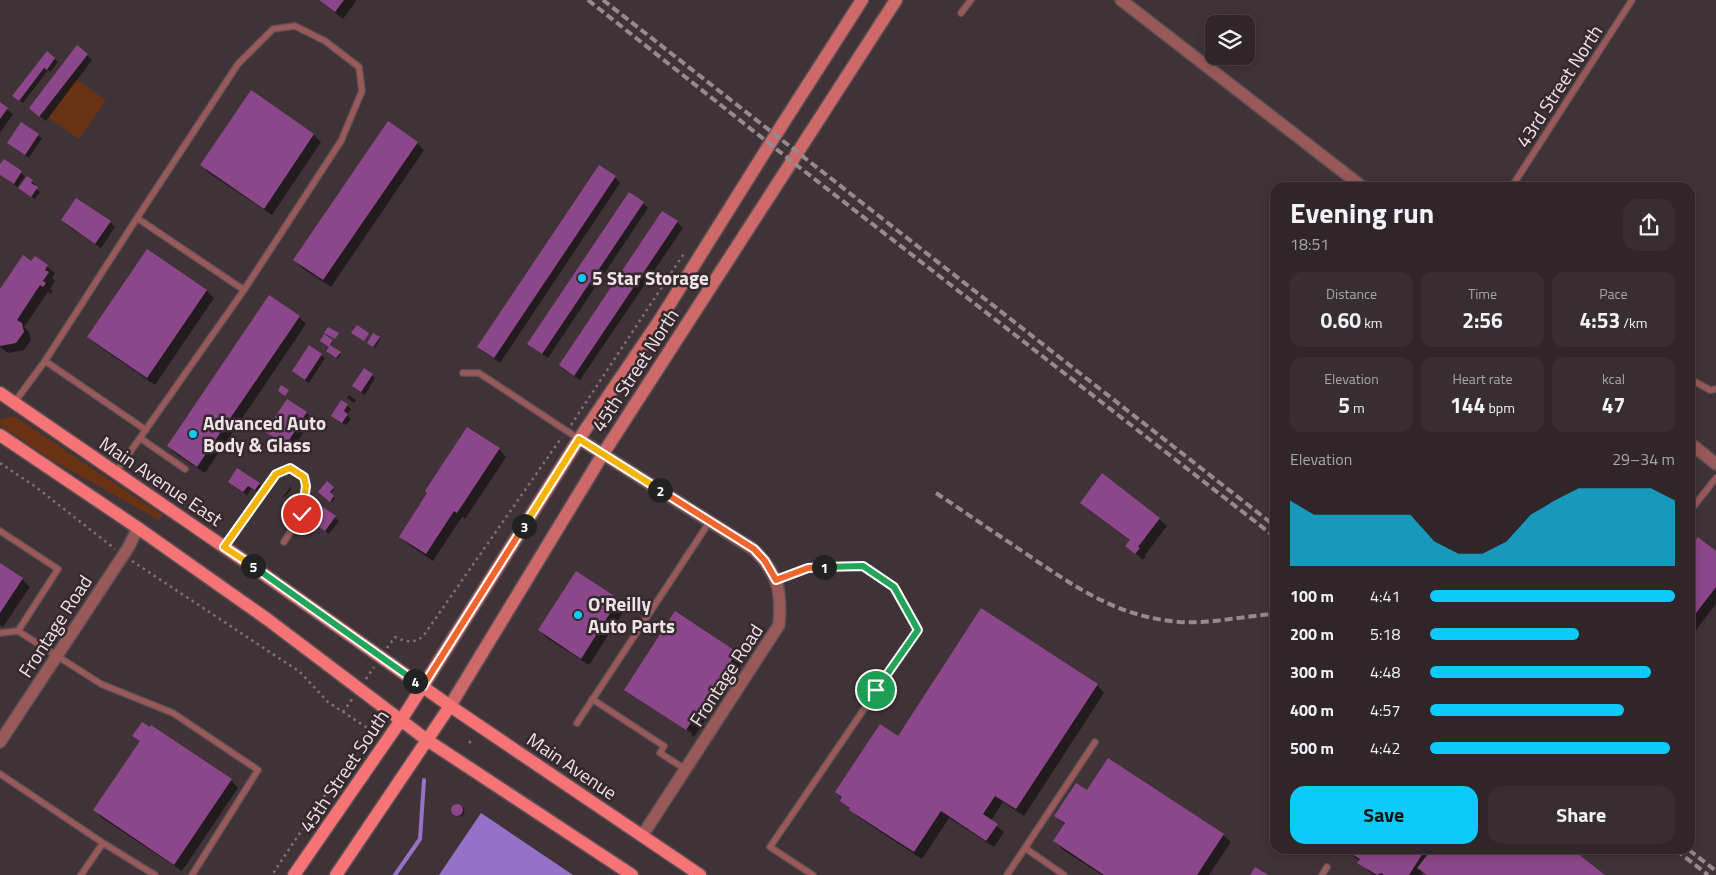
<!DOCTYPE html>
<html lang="en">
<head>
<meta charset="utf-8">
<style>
	:root { --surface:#30262a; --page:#382e32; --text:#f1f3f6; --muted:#a8a5a8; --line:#4b4347; --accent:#0ccafa }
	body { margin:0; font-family:"Titillium Web",sans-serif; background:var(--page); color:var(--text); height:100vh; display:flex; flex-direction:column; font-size:19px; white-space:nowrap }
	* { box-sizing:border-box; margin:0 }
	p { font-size:16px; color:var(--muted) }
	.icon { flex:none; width:28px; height:28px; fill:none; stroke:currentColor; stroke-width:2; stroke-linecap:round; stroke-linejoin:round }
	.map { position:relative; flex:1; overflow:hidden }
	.side { position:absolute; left:1270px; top:182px; width:425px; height:672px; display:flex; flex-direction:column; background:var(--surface); border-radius:15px; box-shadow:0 2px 12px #0003,0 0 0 1px var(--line) }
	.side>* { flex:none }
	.tools { position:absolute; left:1205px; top:15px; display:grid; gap:10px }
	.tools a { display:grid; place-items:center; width:50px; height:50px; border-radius:10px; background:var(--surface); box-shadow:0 2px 12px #0003,0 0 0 1px var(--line); font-size:25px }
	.pin { position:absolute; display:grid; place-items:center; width:42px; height:42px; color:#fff; margin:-21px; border:2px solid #fff; border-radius:50%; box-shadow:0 1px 5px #0007 }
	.km { position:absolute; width:25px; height:25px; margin:-12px; border-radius:50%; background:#222; color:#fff; font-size:14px; line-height:25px; text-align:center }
	.round { display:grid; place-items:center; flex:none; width:52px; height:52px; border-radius:15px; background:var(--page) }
	.summary { display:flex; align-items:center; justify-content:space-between; height:85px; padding:0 20px }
	h1 { font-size:28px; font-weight:700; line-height:38px }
	.metrics { display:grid; grid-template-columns:repeat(3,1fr); gap:8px; height:85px; padding:5px 20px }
	.metrics div { display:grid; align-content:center; border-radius:12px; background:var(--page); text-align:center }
	.metrics b { font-size:21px; font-weight:700 }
	.metrics small { font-size:14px; font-weight:400 }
	.metrics p { font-size:14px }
	.chart { height:140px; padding:10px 20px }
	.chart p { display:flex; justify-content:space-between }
	.chart svg { width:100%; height:90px; margin-top:5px; fill:var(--accent); opacity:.7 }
	.cta { display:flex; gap:10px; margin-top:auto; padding:10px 20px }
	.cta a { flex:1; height:58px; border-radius:15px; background:var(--accent); color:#111; font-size:20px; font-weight:700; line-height:58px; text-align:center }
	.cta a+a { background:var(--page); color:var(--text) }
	ul { padding:0 20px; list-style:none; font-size:16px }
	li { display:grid; grid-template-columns:80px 60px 1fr; align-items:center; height:38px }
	li i { height:12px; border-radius:6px; background:var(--accent) }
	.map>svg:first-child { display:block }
	.green { fill:#693212 }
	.water { fill:#9572c7 }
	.shadow { fill:#0007 }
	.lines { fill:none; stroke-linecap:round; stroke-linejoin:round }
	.stream { stroke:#9572c7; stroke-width:4 }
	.building { fill:#8c478a }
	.lane-casing { stroke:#5c4f54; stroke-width:8 }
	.street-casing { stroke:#5c4f54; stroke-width:14 }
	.secondary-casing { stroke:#5c4f54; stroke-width:15 }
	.primary-casing { stroke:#5c4f54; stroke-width:15 }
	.path { stroke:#7d7276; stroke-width:2.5; stroke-dasharray:2.5 4; stroke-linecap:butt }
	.lane { stroke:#995958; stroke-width:5.5 }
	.street { stroke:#995958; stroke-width:11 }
	.secondary { stroke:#ce6969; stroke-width:12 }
	.primary { stroke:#f77476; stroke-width:12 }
	.rail { stroke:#958a8e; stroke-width:4; stroke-dasharray:8 4; stroke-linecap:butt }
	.split-1-casing { stroke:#fff; stroke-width:10 }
	.split-2-casing { stroke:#fff; stroke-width:10 }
	.split-3-casing { stroke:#fff; stroke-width:10 }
	.split-4-casing { stroke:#fff; stroke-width:10 }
	.split-5-casing { stroke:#fff; stroke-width:10 }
	.split-6-casing { stroke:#fff; stroke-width:10 }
	.split-1 { stroke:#22a559; stroke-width:6 }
	.split-2 { stroke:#f0652b; stroke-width:6 }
	.split-3 { stroke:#f5b400; stroke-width:6 }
	.split-4 { stroke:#f0652b; stroke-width:6 }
	.split-5 { stroke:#22a559; stroke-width:6 }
	.split-6 { stroke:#f5b400; stroke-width:6 }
	.poi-dot { fill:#0ccafa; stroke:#35292d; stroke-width:2 }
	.labels { text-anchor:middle; stroke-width:5; stroke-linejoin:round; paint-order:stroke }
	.street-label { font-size:19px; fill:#ede5e8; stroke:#35292d }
	.poi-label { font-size:19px; font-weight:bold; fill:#ede5e8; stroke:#35292d; text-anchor:start }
</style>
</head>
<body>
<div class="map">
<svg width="1716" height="875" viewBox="0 0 1716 875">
	<rect width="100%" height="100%" fill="#403338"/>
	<path class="green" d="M76,79L106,100L79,139L49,118Z
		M14,416L162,515L159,520L47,457L0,425V420Z"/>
	<path class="water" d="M481,813L573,875H439Z"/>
	<path class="shadow" d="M319,0H357L343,19Z
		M47,53L58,62L50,72L48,70L23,103L17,99Z
		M87,55L92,60L46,121L36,114Z
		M251,92L314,135L321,142L272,215L209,173L202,165Z
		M0,104L13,114L0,133Z
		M22,124L42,138L29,158L12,146Z
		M417,143L424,150L331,287L302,268L295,260Z
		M4,160L25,176L18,186L20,187L27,178L36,185L34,186L40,192L35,199L0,175V166Z
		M615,177L620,183L500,363L484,352L478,347Z
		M643,203L648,208L548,358L534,349L529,343Z
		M62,220L110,222L115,227L101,248L68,226Z
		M677,222L683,228L580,380L566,371L560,365Z
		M147,250L207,291L214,298L155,385L96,344L88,337Z
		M35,257L55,273L52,278L55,281L50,289L53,291L51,294L48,292L24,327L29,332L31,340L24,350L8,353L0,347V291L32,262Z
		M299,317L306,324L205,473L176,454L168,446Z
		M379,338L380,339L375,348L370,344Z
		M332,341L333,342L330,347L341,354L338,359L329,353L330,347L323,342Z
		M309,347L325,358L309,383L293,371Z
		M372,375L375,378L365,395L353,386Z
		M349,395L356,400L354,403L347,398Z
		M287,400L307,413L312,419L292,450L272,437L267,431Z
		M342,402L351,409L347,415L351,419L346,425L336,419Z
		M499,449L506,457L465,519L462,517L433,561L408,544L400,537Z
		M327,483L334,489L330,494L335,498L332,502L320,492Z
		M259,484L262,488L259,493L252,488L247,495L233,485Z
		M291,486V489L287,495L283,497Z
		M1081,502L1159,519L1167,526L1145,555L1146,556L1143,560L1127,546L1131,541L1089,510Z
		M320,506L339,521L329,534L321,528Z
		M1690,549L1716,553V604L1690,638Z
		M0,564L22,579L30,587L3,627L0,625Z
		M576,573L619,600L626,608L589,665L547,638L539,630Z
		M676,613L737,653L744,661L694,737L691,735L692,733L632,694V696L626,689Z
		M1097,685L1104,693L1024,816L1003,802L991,821L1004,832L994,847L949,818L922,859L858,817L842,801L843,799L836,792L898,737Z
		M134,736L231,780L238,788L182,871L102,818L95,810L141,742Z
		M1087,792L1223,835L1231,842L1209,875H1102L1062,849L1055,841L1065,825L1056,816Z
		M453.5 811a5.5 5.5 0 1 1 11 0a5.5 5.5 0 1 1-11 0Z
		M1345,850H1571L1603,875H1427L1423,872L1421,875H1374L1367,870L1359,862L1360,861Z"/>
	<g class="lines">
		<path class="stream" d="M395,875L420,839L424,780"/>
	</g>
	<path class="building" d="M319,0H344L335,12Z
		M77,45L88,54L39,117L29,108Z
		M47,51L55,58L47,70L44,68L19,101L12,96Z
		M251,90L314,134L264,209L200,165Z
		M0,102L8,108L0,119Z
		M388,121L418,142L323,280L293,260Z
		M21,122L39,134L25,155L7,143Z
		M4,159L22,171L14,184L0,175V164Z
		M599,165L616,176L494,358L477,347Z
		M27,176L33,180L31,183L38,187L31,197L18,188Z
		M629,192L644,202L542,354L527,344Z
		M76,198L111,221L95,244L61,220Z
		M662,211L678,221L574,376L559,365Z
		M147,249L207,290L147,378L87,337Z
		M23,255L31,261L35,256L48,265L45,270L49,272L43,281L46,283L43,287L40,285L17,320L22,323L24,332L16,343L0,346V289Z
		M269,295L300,316L197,467L167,446Z
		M357,325L369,333L364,341L351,333Z
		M328,327L339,333L335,339L324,333Z
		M373,333L380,337L373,347L367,343Z
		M324,334L333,340L330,345L341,352L336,358L326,351L329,347L320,341Z
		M309,345L322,354L305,380L292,371Z
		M364,368L373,374L361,392L352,386Z
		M281,385L289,390L285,396L278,391Z
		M287,399L307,412L286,445L265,432Z
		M341,400L348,404L344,411L348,414L342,423L331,416Z
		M467,427L500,448L457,513L454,511L426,554L399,537L427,493L425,491Z
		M237,468L260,483L255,490L248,486L243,492L228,482Z
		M1102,473L1160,518L1138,547L1140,548L1135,554L1125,546L1130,540L1080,503Z
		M327,481L334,487L330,492L334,496L330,502L318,492Z
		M320,505L336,516L325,531L316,525L319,521L312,516Z
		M1698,537L1716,551V587L1690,621V547Z
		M0,563L23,578L0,613Z
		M576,571L619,599L581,659L538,630Z
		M981,608L1098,684L1016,809L995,796L983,814L998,824L986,841L941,811L914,852L849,810L850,808L840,801L842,797L835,792L880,724L898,736Z
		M675,611L737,652L686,730L624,690Z
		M142,722L150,727L151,725L232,779L174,865L93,810L140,741L132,736Z
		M1108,758L1224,834L1197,875H1104L1053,841L1065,823L1054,816L1076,783L1087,790Z
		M451 810a6 6 0 1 1 12 0a6 6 0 1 1-12 0Z
		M1345,850H1425L1409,875H1384L1381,873L1377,875L1357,863L1360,859Z
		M1431,850H1573L1605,875H1427L1417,868Z
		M1255,867L1268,875H1250Z"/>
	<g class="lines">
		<defs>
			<path id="lane" d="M961,13L971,0
				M1511,188L1632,0
				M137,218L238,64L273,29L295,26L325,41L359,67L362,91L341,141L244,290
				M45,361L146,430
				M463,373H479L579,439
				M1690,379L1710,390L1716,389
				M14,403L45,361L137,218L244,290L116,472
				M140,438L185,469
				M1690,511L1716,478
				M0,531L58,569L18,631
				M225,547L258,497L276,474L290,468L304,477C311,503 297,521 284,542
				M776,579L808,568L863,566L895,587L918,630L770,847L813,875
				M0,633L18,631L101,684L173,713L258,770L192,875
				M592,699L664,746L660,753L685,769
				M577,723L710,521
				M0,774L103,843L81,875
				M103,843L155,875
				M1025,848L1064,875
				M1007,875L1095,742
				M1322,875L1327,867"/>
			<path id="street" d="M1121,0L1364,188
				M579,439L753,549C778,573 782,591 779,625L642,836
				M1690,443L1716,464
				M0,742L128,548L138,528"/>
			<path id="secondary" d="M423,686L579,439L661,318L773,139L862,0
				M450,706L603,454L896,0"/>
			<path id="primary" d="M0,393L252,566L450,706L700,875
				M0,435L138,528L267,619L427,740L632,875
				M294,875L401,720L423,686
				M336,875L450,706"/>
		</defs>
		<use href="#lane" class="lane-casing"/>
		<use href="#street" class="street-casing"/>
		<use href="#secondary" class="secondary-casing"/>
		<use href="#primary" class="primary-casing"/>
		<path class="path" d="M571,425L685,252
			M0,463L36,487L115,549
			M132,561L300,672L328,702L369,729L272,875
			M387,648L395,637C405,642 416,644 424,635L562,437
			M366,679L374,667
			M343,712L353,698
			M469,743L471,741"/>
		<use href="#lane" class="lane"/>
		<use href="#street" class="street"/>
		<use href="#secondary" class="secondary"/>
		<use href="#primary" class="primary"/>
		<path class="rail" d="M588,0L799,167L1275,537
			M603,0L1275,526
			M936,493C966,513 995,533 1025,553C1075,587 1117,617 1180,622C1212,624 1243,616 1275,614
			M1676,850L1708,875
			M1689,850L1716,871"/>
	</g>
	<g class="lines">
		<defs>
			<path id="split-1" d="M824,567L863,566L894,587L918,630L876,690"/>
			<path id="split-2" d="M660,490L754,549L765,561L776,580L808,568L824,567"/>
			<path id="split-3" d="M524,526L579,439L660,490"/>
			<path id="split-4" d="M415,681L423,686L524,526"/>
			<path id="split-5" d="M253,566L415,681"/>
			<path id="split-6" d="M253,566L224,547L276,474L290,468L304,477L306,486L302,514"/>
		</defs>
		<use href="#split-1" class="split-1-casing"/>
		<use href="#split-2" class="split-2-casing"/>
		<use href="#split-3" class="split-3-casing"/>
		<use href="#split-4" class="split-4-casing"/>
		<use href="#split-5" class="split-5-casing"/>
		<use href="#split-6" class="split-6-casing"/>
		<use href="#split-1" class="split-1"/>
		<use href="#split-2" class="split-2"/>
		<use href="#split-3" class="split-3"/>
		<use href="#split-4" class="split-4"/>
		<use href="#split-5" class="split-5"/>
		<use href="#split-6" class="split-6"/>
	</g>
	<g class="poi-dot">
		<circle cx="582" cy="278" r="5"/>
		<circle cx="193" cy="434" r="5"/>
		<circle cx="578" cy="615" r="5"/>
	</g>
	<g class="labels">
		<g class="street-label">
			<text transform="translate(1559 86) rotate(-57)" y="7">43rd Street North</text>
			<text transform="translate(635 370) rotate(-57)" y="7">45th Street North</text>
			<text transform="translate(161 481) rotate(34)" y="7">Main Avenue East</text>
			<text transform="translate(55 626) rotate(-57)" y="7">Frontage Road</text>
			<text transform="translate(726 675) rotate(-57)" y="7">Frontage Road</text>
			<text transform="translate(572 766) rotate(34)" y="7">Main Avenue</text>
			<text transform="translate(344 771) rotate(-56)" y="7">45th Street South</text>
		</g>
		<g class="poi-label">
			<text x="592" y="285">5 Star Storage</text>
			<text x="203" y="430">Advanced Auto<tspan x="203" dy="22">Body &amp; Glass</tspan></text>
			<text x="588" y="611">O'Reilly<tspan x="588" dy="22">Auto Parts</tspan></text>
		</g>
	</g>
</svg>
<div class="tools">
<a><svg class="icon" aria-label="layers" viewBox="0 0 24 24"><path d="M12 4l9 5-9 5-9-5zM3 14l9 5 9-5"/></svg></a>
</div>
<div class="pin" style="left:876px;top:690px;background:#1e9e55"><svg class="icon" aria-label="arrive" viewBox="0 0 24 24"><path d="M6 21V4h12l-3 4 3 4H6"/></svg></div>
<div class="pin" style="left:302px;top:514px;background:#d93025"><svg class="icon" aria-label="check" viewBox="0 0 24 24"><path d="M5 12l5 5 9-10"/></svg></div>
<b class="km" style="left:824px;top:567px">1</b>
<b class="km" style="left:660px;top:490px">2</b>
<b class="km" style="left:524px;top:526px">3</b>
<b class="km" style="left:415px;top:681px">4</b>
<b class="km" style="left:253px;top:566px">5</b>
<section class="side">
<div class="summary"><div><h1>Evening run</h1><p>18:51</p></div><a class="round"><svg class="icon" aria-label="share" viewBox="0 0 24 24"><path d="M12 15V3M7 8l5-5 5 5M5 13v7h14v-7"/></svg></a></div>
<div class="metrics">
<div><p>Distance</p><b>0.60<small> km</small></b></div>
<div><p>Time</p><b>2:56</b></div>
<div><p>Pace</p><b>4:53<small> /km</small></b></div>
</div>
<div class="metrics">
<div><p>Elevation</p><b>5<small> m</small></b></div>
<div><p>Heart rate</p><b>144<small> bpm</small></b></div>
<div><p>kcal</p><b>47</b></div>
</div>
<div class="chart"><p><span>Elevation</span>29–34 m</p>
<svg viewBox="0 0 160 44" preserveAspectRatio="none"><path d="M0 44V12L10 19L20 19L30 19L40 19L50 19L60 32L70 38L80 38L90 32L100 19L110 12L120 6L130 6L140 6L150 6L160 12V44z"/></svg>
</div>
<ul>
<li><b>100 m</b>4:41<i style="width:100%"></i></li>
<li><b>200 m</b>5:18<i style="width:61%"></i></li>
<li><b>300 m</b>4:48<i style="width:90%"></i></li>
<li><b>400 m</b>4:57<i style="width:79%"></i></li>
<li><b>500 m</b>4:42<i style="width:98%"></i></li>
</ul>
<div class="cta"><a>Save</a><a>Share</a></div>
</section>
</div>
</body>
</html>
